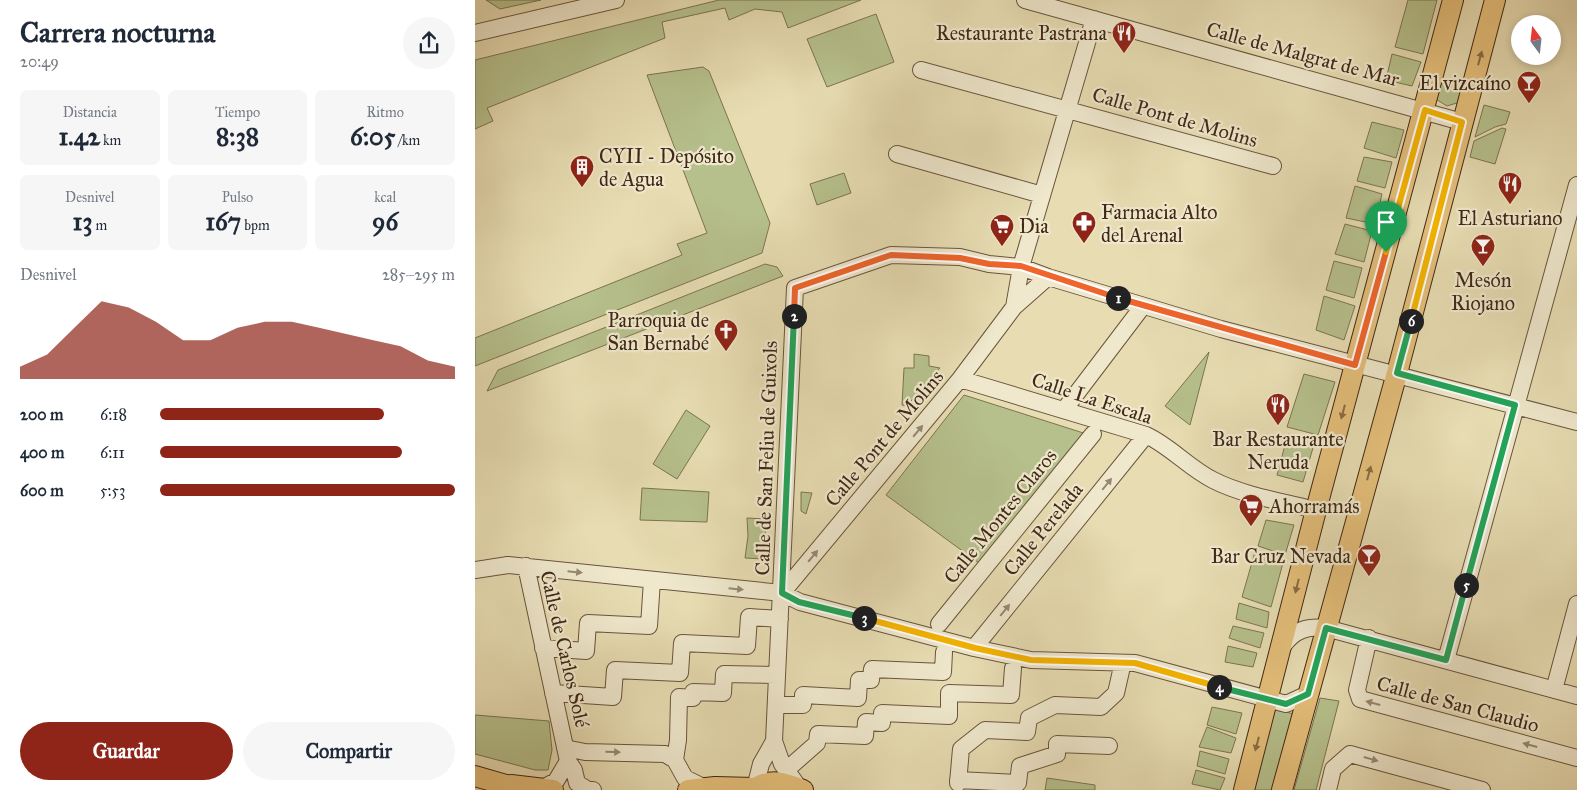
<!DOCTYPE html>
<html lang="es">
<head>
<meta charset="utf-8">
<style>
	:root { --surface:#fff; --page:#f6f6f7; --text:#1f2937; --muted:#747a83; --accent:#8f2418 }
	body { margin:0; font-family:"IM FELL Great Primer",serif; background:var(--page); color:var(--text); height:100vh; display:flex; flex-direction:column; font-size:19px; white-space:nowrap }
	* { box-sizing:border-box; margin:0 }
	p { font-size:16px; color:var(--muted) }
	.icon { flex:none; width:28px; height:28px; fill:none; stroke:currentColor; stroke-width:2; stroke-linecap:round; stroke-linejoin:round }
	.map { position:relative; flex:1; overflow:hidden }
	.drawer { display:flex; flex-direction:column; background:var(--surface); width:475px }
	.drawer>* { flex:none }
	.needle { width:32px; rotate:345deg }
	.controls { position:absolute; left:1036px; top:15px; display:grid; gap:10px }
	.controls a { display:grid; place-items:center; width:50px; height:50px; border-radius:50%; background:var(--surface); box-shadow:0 2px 8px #0003; font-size:25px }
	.pin { position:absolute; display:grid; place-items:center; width:42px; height:42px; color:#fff; margin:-51px -21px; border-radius:50% 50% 50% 0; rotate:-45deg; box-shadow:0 0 5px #0007 }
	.pin .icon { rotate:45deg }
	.km { position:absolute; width:25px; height:25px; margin:-12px; border-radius:50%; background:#222; color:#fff; font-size:14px; line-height:25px; text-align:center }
	.round { display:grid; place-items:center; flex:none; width:52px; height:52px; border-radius:26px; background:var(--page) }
	.headline { display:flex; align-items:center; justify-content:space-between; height:85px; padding:0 20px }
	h1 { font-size:28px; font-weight:700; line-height:38px }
	.figures { display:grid; grid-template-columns:repeat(3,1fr); gap:8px; height:85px; padding:5px 20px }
	.figures div { display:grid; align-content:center; border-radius:8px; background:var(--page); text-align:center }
	.figures b { font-size:25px; font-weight:700 }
	.figures small { font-size:14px; font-weight:400 }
	.figures p { font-size:14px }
	.chart { height:140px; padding:10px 20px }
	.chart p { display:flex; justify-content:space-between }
	.chart svg { width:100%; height:90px; margin-top:5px; fill:var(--accent); opacity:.7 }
	.button { display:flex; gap:10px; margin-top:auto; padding:10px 20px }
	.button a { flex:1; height:58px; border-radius:30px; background:var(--accent); color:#fff; font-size:20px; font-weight:700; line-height:58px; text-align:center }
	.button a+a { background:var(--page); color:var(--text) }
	ul { padding:0 20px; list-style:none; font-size:16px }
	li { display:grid; grid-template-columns:80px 60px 1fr; align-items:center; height:38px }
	li i { height:12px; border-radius:6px; background:var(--accent) }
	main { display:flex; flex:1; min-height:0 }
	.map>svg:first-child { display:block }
	.green { fill:#b6c08c; stroke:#7c7451 }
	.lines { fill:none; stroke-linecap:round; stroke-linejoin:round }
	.minor-casing { stroke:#6a553d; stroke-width:18 }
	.major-casing { stroke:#412816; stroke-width:22 }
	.minor { stroke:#efe8cd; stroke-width:16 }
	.major { stroke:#e4be79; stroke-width:20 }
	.oneway { fill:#8a6c43 }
	.oneway2 { fill:#988872 }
	.split-1-casing { stroke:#fff; stroke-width:10 }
	.split-2-casing { stroke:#fff; stroke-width:10 }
	.split-3-casing { stroke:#fff; stroke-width:10 }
	.split-4-casing { stroke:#fff; stroke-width:10 }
	.split-5-casing { stroke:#fff; stroke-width:10 }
	.split-6-casing { stroke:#fff; stroke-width:10 }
	.split-7-casing { stroke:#fff; stroke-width:10 }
	.split-1 { stroke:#f0652b; stroke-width:6 }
	.split-2 { stroke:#f0652b; stroke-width:6 }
	.split-3 { stroke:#22a559; stroke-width:6 }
	.split-4 { stroke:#f5b400; stroke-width:6 }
	.split-5 { stroke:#22a559; stroke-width:6 }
	.split-6 { stroke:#22a559; stroke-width:6 }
	.split-7 { stroke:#f5b400; stroke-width:6 }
	.labels { text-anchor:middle; stroke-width:4.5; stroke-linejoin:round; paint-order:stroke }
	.poi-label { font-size:20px; fill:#412816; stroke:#efe8cd; text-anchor:end }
	.street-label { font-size:20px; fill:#412816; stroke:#efe8cd }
</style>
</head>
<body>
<main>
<section class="drawer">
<div class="headline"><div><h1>Carrera nocturna</h1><p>20:49</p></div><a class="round"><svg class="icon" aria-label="share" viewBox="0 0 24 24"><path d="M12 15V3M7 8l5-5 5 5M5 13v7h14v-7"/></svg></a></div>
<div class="figures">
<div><p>Distancia</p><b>1.42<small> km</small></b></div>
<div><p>Tiempo</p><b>8:38</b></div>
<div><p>Ritmo</p><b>6:05<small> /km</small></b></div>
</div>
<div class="figures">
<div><p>Desnivel</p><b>13<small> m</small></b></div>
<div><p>Pulso</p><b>167<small> bpm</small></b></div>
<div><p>kcal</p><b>96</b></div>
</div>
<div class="chart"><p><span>Desnivel</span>285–295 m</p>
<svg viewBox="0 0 160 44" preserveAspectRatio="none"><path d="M0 44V38L10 32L20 19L30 6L40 9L50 16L60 25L70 25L80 19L90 16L100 16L110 19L120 22L130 25L140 28L150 35L160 38V44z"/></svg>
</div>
<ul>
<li><b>200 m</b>6:18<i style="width:76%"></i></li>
<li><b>400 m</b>6:11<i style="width:82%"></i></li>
<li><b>600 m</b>5:53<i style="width:100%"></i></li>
</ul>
<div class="button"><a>Guardar</a><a>Compartir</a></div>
</section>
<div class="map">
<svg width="1102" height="790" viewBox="0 0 1102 790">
	<rect width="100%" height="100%" fill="#e7dcb2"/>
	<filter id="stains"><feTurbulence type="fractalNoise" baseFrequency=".004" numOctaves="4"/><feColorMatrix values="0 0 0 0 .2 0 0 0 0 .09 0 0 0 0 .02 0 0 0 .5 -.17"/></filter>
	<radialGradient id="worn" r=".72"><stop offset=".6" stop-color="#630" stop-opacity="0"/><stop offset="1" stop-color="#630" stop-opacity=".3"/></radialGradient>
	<path class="green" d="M11,0H66L25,9Z
		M244,0H386L313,28L307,12L280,9L254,20L250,8L187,22L190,38L12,108L18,121L0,129V60Z
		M933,0H962L948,54L920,47Z
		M401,14L419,62L352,87L332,39Z
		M917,54L946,62L937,86L911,80Z
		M228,67L234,71L295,223L287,253L0,366V338L207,255L202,244L232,233L172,75Z
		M964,77L988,83L990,87L985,102L972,106L959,98Z
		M1009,105L1035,112L1031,124L1020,127L1000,137Z
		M897,122L929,130L921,158L889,148Z
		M1027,128L1031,129L1020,164L995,157L999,141Z
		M889,157L917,162L910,188L882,181Z
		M369,173L376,193L342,205L335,184Z
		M880,186L907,194L900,224L871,218Z
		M870,224L897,231L889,262L860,254Z
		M859,261L887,268L879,298L851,290Z
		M290,264L302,267L308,276L12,391L23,370Z
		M849,296L880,306L869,340L841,330Z
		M734,352L715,425L690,406Z
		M439,354L454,356V366L465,368L432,406L427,405L429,368H439Z
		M829,374L860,382L843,435L812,427Z
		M489,395L621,437L512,569L411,495Z
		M211,410L235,426L202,479L178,464Z
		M813,434L840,441L828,482L802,475Z
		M167,488L234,492L232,522L165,520Z
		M326,492L337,493L331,514L326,511Z
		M272,518L291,519L289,559L270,558L273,536Z
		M791,520L819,525L810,555L783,546Z
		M780,552L808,563L796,607L767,597Z
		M764,603L794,612L792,628L761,619Z
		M758,626L789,633L785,648L754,638Z
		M753,646L782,653L778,667L750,662Z
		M845,698L864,701L841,790H819Z
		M737,707L767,713L761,734L732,725Z
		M800,710L820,714L800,790H778Z
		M0,715L74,721L77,750L73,770H60L0,754Z
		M732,727L761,738L756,753L724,747Z
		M725,751L754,759L750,774L722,766Z
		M721,770L750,778L745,790L717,784Z
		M572,778L620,785V790H570Z"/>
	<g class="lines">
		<defs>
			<path id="minor" d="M550,0L987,122
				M0,33L141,0
				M446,70L798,166
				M422,154L567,195
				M539,307L546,267L619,19
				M485,379L671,435C695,446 714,468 738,480C767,495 808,502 841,510
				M589,410L668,306
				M51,566L93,761L99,770L102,783L113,790H118
				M0,570L33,565L307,593L325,602L499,648L556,660L660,663L811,704L833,694
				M307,593L485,379L539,307L573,277
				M464,624L618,434
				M894,638L882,690L885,699L1102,758
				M808,646C819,630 832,626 851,628L1102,696
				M68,648L111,651L113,623L174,626L177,580
				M499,648L671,435
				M971,660L1102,185
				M1079,690L1102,604
				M78,693L138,697L140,670L205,673L207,643L272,646L274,617L305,619
				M301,705H328V695L383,698L384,680H396L397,669L468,672L469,652
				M90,748L110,752L190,754L200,760L210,778L230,788
				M200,760L203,740L204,697L218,698V692L248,693L249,674L302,675
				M317,765L342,743L343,734L390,736L391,722L407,723V713L474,716V693L536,695L538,668
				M483,780L543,783L545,766L582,754V744L634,746
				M483,783L486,749L510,730L552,732L554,718L580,705L626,707L641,693L646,671
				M68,788L81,781L93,761
				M280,788L286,764L299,741
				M325,789L307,764L299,741L320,288L416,255L485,257L514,264L546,267L573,277L746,329L1102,422
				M853,790L858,769L875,754L1007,790"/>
			<path id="major" d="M0,776L48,790
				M36,785L78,790
				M213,790L240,787L280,788
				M278,790C295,777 310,783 328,790
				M769,790L841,510L978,0
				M807,790L922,373L1020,0"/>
		</defs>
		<use href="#minor" class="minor-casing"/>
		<use href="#major" class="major-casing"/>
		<use href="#minor" class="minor"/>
		<use href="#major" class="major"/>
	</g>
	<defs><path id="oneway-solid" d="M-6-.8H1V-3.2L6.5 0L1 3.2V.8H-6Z" transform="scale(1.25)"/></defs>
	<g class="oneway">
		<use href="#oneway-solid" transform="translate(1005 58) rotate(-75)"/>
		<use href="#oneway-solid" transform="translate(868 412) rotate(105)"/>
		<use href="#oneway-solid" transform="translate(894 473) rotate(-75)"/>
		<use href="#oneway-solid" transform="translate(822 586) rotate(104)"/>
		<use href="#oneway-solid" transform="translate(782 744) rotate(105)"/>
	</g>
	<g class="oneway2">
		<use href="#oneway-solid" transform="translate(443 431) rotate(-50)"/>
		<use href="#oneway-solid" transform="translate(632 484) rotate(-51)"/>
		<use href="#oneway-solid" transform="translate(338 556) rotate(-50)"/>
		<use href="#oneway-solid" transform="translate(100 572) rotate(6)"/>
		<use href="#oneway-solid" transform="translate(261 589) rotate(6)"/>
		<use href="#oneway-solid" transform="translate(530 610) rotate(-51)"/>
		<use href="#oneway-solid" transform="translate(898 703) rotate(-165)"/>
		<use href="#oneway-solid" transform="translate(1055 745) rotate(-165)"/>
		<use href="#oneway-solid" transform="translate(138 752) rotate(1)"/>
		<use href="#oneway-solid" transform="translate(896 759) rotate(16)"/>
	</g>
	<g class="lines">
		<defs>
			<path id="split-1" d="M643,298L880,365L911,252"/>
			<path id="split-2" d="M319,316L320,288L416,255L485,258L514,264L546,266L643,298"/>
			<path id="split-3" d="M319,316L307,593L324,602L389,618"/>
			<path id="split-4" d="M389,618L500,648L556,660L660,663L744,687"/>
			<path id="split-5" d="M744,687L811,704L833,694L851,628L971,660L991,585"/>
			<path id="split-6" d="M936,321L922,373L1040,405L991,585"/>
			<path id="split-7" d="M911,252L950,110L987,122L936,321"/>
		</defs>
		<use href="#split-1" class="split-1-casing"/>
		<use href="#split-2" class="split-2-casing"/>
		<use href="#split-3" class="split-3-casing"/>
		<use href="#split-4" class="split-4-casing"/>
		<use href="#split-5" class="split-5-casing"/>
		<use href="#split-6" class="split-6-casing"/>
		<use href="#split-7" class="split-7-casing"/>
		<use href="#split-1" class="split-1"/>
		<use href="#split-2" class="split-2"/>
		<use href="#split-3" class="split-3"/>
		<use href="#split-4" class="split-4"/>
		<use href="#split-5" class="split-5"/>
		<use href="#split-6" class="split-6"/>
		<use href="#split-7" class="split-7"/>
	</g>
	<defs>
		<symbol id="restaurant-pin" viewBox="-11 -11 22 30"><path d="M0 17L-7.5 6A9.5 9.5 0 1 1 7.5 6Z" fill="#8f2418" stroke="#efe8cd"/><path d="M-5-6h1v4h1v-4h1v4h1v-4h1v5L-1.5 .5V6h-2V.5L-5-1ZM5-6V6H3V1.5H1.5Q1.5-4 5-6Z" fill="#fff"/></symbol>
		<symbol id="bar-pin" viewBox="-11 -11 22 30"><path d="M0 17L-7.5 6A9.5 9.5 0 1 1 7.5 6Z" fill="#8f2418" stroke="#efe8cd"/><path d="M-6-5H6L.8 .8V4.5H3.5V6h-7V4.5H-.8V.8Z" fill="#fff"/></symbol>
		<symbol id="building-pin" viewBox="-11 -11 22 30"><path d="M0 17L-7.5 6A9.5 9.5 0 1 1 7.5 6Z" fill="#8f2418" stroke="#efe8cd"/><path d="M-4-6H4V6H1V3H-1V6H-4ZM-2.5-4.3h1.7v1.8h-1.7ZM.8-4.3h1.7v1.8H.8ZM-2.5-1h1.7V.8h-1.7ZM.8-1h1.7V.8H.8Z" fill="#fff"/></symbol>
		<symbol id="pharmacy-pin" viewBox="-11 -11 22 30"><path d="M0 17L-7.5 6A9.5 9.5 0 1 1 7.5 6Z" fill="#8f2418" stroke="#efe8cd"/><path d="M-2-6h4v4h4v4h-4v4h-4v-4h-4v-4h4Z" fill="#fff"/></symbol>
		<symbol id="supermarket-pin" viewBox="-11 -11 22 30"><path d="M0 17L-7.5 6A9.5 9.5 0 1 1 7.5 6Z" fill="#8f2418" stroke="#efe8cd"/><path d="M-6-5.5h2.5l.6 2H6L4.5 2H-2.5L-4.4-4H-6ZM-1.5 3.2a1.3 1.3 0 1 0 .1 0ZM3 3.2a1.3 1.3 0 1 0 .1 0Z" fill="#fff"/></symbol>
		<symbol id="church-pin" viewBox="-11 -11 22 30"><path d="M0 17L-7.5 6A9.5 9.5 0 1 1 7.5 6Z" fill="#8f2418" stroke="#efe8cd"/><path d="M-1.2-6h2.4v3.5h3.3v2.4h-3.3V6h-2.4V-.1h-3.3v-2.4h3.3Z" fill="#fff"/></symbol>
	</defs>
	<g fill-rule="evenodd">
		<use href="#restaurant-pin" x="635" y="19" width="28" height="38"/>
		<use href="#bar-pin" x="1040" y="69" width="28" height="38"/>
		<use href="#building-pin" x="93" y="153" width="28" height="38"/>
		<use href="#restaurant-pin" x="1021" y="170" width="28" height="38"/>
		<use href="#pharmacy-pin" x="595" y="209" width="28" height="38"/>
		<use href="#supermarket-pin" x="513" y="212" width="28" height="38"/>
		<use href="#bar-pin" x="994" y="232" width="28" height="38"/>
		<use href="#church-pin" x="237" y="317" width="28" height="38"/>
		<use href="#restaurant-pin" x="789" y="391" width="28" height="38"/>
		<use href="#supermarket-pin" x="762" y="492" width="28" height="38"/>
		<use href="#bar-pin" x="880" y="542" width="28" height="38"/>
	</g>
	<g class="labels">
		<g class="poi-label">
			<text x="632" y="40">Restaurante Pastrana</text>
			<text x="1036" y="90">El vizcaíno</text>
			<text x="124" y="163" text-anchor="start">CYII - Depósito<tspan x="124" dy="23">de Agua</tspan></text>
			<text x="626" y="219" text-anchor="start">Farmacia Alto<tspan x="626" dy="23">del Arenal</tspan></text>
			<text x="1035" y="225" text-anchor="middle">El Asturiano</text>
			<text x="544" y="233" text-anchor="start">Dia</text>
			<text x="1008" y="287" text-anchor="middle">Mesón<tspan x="1008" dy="23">Riojano</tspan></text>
			<text x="234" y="327">Parroquia de<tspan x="234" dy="23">San Bernabé</tspan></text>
			<text x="803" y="446" text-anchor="middle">Bar Restaurante<tspan x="803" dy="23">Neruda</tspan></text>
			<text x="794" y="513" text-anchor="start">Ahorramás</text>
			<text x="876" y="563">Bar Cruz Nevada</text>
		</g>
		<g class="street-label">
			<text transform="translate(828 54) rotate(15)" y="7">Calle de Malgrat de Mar</text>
			<text transform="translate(700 117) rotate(16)" y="7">Calle Pont de Molins</text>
			<text transform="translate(617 398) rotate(18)" y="7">Calle La Escala</text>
			<text transform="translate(409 438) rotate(-50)" y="7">Calle Pont de Molins</text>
			<text transform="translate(291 458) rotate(-88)" y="7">Calle de San Feliu de Guixols</text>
			<text transform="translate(525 516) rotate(-51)" y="7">Calle Montes Claros</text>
			<text transform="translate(568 529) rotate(-51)" y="7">Calle Perelada</text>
			<text transform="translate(90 649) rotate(77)" y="7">Calle de Carlos Solé</text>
			<text transform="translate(983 704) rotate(15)" y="7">Calle de San Claudio</text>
		</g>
	</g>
	<rect width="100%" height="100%" filter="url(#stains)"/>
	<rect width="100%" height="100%" fill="url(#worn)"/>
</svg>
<div class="controls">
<a><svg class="needle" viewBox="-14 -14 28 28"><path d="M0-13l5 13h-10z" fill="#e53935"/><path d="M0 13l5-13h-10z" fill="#747a83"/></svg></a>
</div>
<div class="pin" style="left:911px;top:252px;background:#1e9e55"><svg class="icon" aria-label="arrive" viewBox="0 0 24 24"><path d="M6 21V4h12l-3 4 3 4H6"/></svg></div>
<b class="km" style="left:643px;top:298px">1</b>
<b class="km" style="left:319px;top:316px">2</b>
<b class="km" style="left:389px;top:618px">3</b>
<b class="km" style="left:744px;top:687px">4</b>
<b class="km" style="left:991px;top:585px">5</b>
<b class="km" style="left:936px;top:321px">6</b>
</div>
</main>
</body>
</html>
